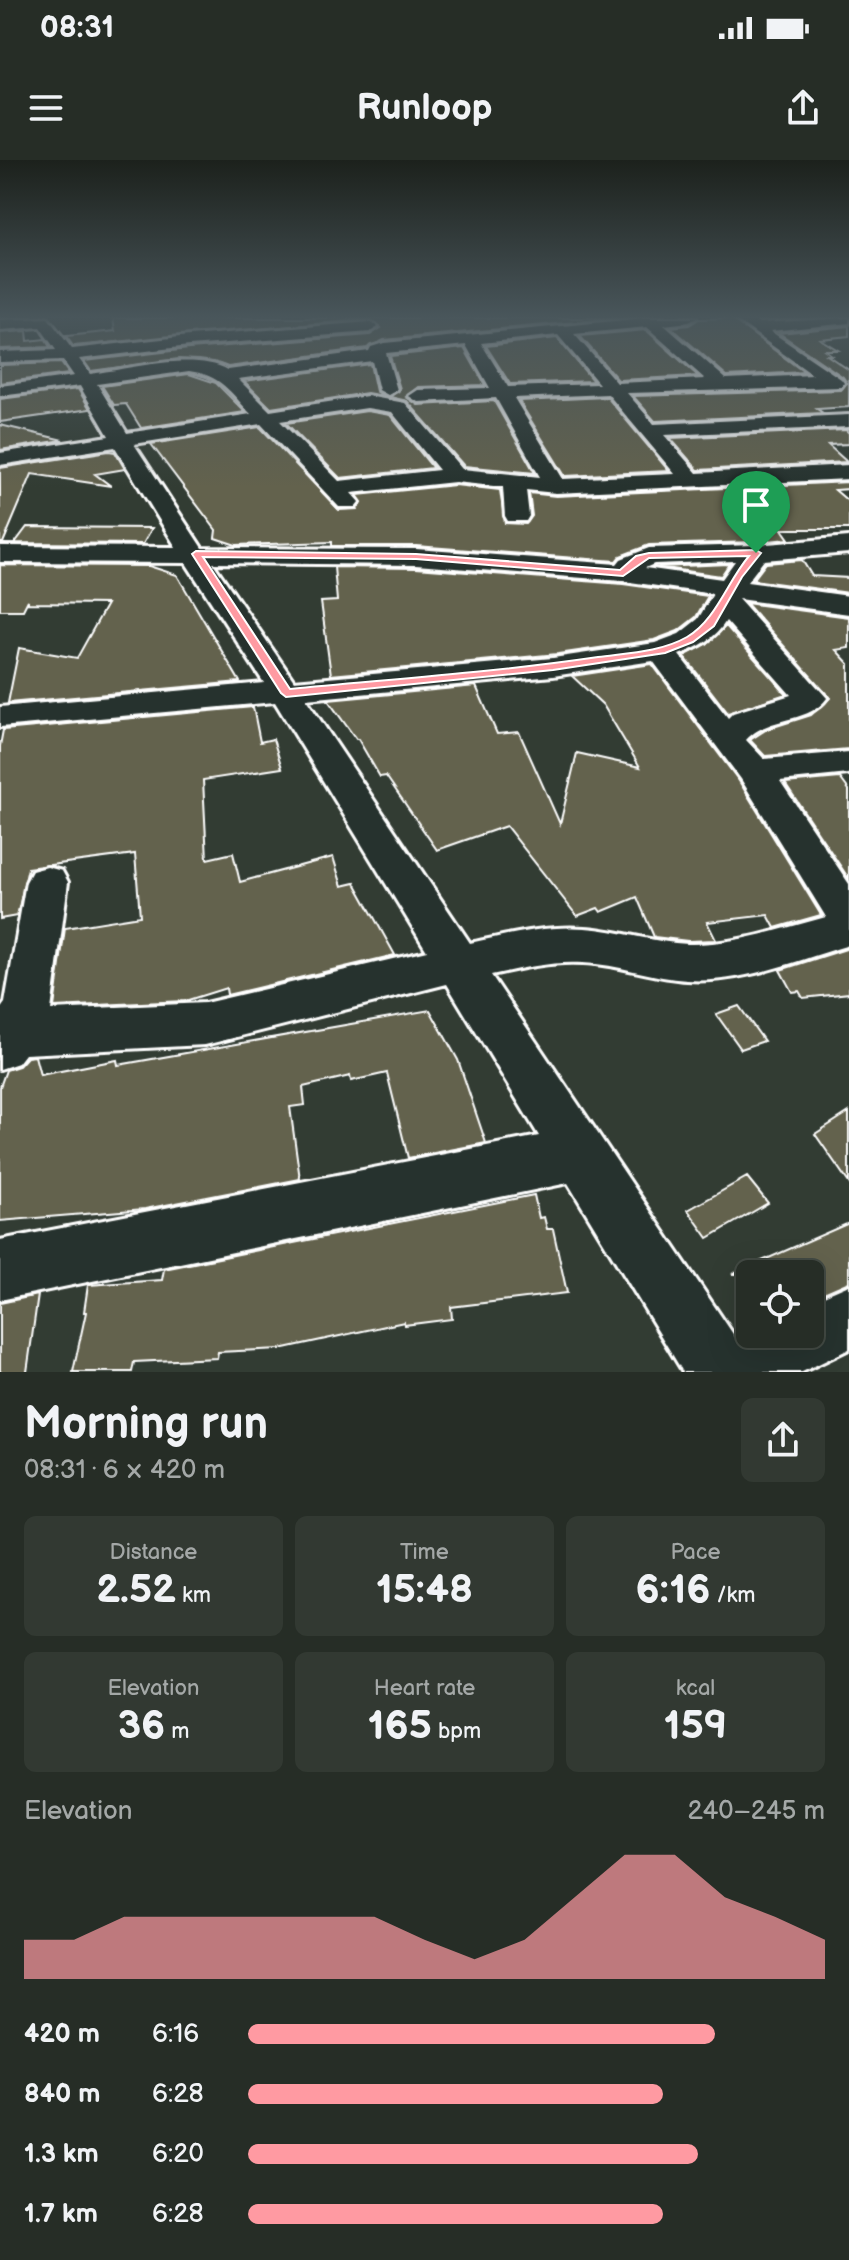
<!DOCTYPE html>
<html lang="en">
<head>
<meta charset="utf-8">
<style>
	:root { --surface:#262d26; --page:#323932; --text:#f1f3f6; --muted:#a4a8a7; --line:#424943; --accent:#ff9aa2 }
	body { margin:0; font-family:"Balsamiq Sans",sans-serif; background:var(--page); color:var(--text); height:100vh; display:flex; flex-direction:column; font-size:30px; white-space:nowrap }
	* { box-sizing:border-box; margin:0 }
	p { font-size:26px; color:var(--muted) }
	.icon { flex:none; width:44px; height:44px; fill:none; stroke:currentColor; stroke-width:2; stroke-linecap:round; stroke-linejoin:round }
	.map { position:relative; height:1212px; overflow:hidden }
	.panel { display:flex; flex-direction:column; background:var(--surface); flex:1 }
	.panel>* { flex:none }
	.controls { position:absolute; left:736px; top:1100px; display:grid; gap:16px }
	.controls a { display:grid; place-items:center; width:88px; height:88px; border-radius:12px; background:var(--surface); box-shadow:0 8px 32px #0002,0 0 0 2px var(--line); font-size:40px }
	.pin { position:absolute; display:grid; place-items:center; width:68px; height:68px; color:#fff; margin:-82px -34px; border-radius:50% 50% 50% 0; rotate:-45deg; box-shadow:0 0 8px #0007 }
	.pin .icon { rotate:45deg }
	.round { display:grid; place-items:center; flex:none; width:84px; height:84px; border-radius:12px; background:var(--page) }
	.head { display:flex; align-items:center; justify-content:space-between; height:136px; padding:0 24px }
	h1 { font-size:44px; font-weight:700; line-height:60px }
	.metrics { display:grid; grid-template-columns:repeat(3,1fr); gap:12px; height:136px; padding:8px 24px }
	.metrics div { display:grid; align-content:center; border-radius:12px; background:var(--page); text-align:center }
	.metrics b { font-size:40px; font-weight:700 }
	.metrics small { font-size:22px; font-weight:400 }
	.metrics p { font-size:22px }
	.chart { height:224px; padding:16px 24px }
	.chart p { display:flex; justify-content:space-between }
	.chart svg { width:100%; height:144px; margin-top:8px; fill:var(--accent); opacity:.7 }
	ul { padding:0 24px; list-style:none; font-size:26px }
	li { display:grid; grid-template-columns:128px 96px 1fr; align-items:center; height:60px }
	li i { height:20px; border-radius:10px; background:var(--accent) }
	.status { display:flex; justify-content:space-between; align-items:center; height:56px; padding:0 40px; background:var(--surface); direction:ltr }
	.status svg { height:22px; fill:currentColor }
	header { display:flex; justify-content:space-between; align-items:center; height:104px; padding:0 24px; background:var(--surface); font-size:36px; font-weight:700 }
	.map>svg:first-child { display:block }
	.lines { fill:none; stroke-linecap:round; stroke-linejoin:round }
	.river { fill:#4a646f; fill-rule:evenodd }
	.building { fill:#63624d; stroke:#fff; stroke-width:2 }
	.minor-casing { stroke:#fff; stroke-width:6 }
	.minor { fill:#26332d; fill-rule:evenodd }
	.route { fill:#ff9aa2; stroke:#fff; stroke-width:2; fill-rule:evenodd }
</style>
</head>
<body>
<div class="status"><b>08:31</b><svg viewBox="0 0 49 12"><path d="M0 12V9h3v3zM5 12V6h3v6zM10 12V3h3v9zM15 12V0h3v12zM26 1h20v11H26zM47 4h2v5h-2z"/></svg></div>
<header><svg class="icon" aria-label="menu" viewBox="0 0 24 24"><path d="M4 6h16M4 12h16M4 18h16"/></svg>Runloop<svg class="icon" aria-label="share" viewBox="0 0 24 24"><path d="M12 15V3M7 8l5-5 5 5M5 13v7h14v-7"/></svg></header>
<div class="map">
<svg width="849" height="1212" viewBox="0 0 849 1212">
	<rect width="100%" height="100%" fill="#323c33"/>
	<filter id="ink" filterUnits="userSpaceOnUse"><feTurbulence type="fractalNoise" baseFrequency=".0125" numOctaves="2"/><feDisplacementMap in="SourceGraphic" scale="16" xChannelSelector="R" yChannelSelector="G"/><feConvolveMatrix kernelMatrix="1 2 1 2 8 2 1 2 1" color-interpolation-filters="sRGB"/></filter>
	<g filter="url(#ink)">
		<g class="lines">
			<path class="river" d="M378,158H436C424,173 323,175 300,176L292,174L289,169L292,164L300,162Z
				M215,168L223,170L227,175L223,180L0,196V182Z"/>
		</g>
		<path class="building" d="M113,158H619L384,180L367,188L228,207L214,202L179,199L91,211L84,201L189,189L370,175L381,168L370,159L73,186L66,176L115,171Z
			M699,159L731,158L804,212L727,216L671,167L689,165Z
			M849,166V176L820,179L838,190H825L832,195H827L849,210V247L817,249L823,253L655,261L633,236L841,230L847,223L843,217L779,173Z
			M646,170L698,216L618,220L580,176Z
			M27,171L28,181L45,179L50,187L0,189V173Z
			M557,178L593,221L510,224L486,186Z
			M464,188L485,225L418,227L406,237L418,245L494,241L535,313L464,306L407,241L390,237L400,229L390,196Z
			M61,203L69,214L0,223V205Z
			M370,204L376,231L384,236L367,233L271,248L244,221Z
			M189,214L216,223L245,252L141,268L126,244L114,245L102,226Z
			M78,229L90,249L0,262V239Z
			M607,237L669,311L565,316L519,241Z
			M367,251L390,255L433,308L340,318L286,263Z
			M0,265L63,280L0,290Z
			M260,267L339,350L357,349L362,342L357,335L455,325L500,330L505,363L526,364L532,356L529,333L556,336L849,322V329L835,330L849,342V369H782L789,379L756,382L649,385L620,396L616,401L416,386H332V382L236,385L215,378L216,370L151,284Z
			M846,270L849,273V284L828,285L847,302L698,310L670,278Z
			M109,291L115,292L125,309L95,314L111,326L32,314L3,383H0V308Z
			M27,367L152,368L143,384L15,383Z
			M802,400L812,416L849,418V433L753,420L766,403Z
			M729,404L721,416L658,407Z
			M0,405L149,406L177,415L240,522L8,543L19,488L77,498L107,444L28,443V440L23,450H0Z
			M334,407L416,408L623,424L708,436L696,457L678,471L654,480L558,494L331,515L321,442L337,441Z
			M746,443L849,457V488L836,490L849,504V589L765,596L750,580L767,569L811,555L830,538Z
			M726,466L786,534L728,553L684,496L707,484Z
			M652,504L739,621L821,755L775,768L768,755L707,762L716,780L688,781L654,777L637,737L601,752L598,748L577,756L506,666L437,690L386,616L380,617L358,579H356L328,540L476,526L497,574L519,572L560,664L577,593L640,607L603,545L572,516Z
			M253,547L260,582L273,579L282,608L203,620L207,699L233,693L240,722L333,697L342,726L355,723L395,795L227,835L226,828L185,841L54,847L65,768L140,756L135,694L28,708L17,756L0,759V586L3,570Z
			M840,618L849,630V719L785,623Z
			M849,788V833L803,838L799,831L792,832L780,810Z
			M739,846L764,881L741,889L716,854Z
			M430,850L458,900L486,983L408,998L387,913L351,921L350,916L303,927L305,945L290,947L300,1019L145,1049L0,1061V927L6,910L19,906L27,897L35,896L40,915L117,900L118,905Z
			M849,952V1023L815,974Z
			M747,1017L768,1043L708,1078L688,1050Z
			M534,1035L539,1058L544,1057L547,1069H553L567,1133L451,1147L452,1159L404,1165V1162L280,1189L218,1192L217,1198L134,1202L132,1212H73L86,1152H84L88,1125L162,1120L164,1109Z
			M849,1063V1122L810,1139V1114H732Z
			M38,1135L27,1212H0V1143Z"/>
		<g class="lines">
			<defs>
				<path id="minor" d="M48,158L72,189L189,176L370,162L378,167L370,172L189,186L79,199L90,214C129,209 194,191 228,210L369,191L371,187L384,183L646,158H696L689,162L664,165L726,219L813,215L734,158H750L759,163L849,158V163L770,171L841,219L844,223L841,227L627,233L654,264L849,255V267L664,275L697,313L849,305V319L556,333L526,330L529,356L526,361H508L505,356L503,327L455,322L351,333L359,342L355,347H339L261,264L134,284L202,388L416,389L617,404L621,399L649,388L756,385L849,377V393L764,400L747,422L849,436V454L738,439L827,538C809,564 768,555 746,580L764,599L849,592V614L780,621L849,724V785C798,800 741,824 687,820C652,818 618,804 583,803C552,801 522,808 491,815L735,1177L750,1170V1174H810V1142L849,1125V1189L802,1212H683L568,1023L0,1140V1080L539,976L447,824L205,885L25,894L18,903L0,909V850L5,843L26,722L32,711L47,707L62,711L68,722L51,850L205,843L427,791L275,542L0,567V547L264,523L186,403L0,402V386L176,387L115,287L0,305V293L109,276L80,226L0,236V226L74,216L63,200L0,202V192L56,190L40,167L0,170V160ZM647,167L705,219L617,223L574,174ZM558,175L599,224L508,227L481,183ZM466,185L490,228L418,230L409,236L418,242L496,238L540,317L462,309L405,243L367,236L270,251L238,219L372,201L379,230L388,235L397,230L386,193ZM189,211C221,215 230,232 251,254L127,273L97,224ZM608,234L675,314L563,319L514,238ZM367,248L392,252L439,310L339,321L280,261ZM735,401L722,419L645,408L654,404ZM213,403L416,405L623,421L713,434L698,459L679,474L655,483L553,498L294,521ZM726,461L791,535L733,553L728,558L679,495C699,487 715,479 726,461ZM653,501L741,619L826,757C781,769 735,785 688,784C654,783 619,770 585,768C546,765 508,775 470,783L306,539L553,516Z"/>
			</defs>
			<use href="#minor" class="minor-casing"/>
			<use href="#minor" class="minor"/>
		</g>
	</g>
	<linearGradient id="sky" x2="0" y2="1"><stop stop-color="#1c211c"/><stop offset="0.48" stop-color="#49565b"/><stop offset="1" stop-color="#49565b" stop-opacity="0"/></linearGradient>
	<rect width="849" height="327" fill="url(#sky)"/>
	<path class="route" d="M756,390L761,393L742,417L714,466L693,482L665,493L553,510L286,537L281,533L192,394L196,391L416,394L620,410L636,396L649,393ZM749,396C727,422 716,460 687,477C661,492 627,493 598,497C496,512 393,519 290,529L203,397L416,399L623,416L649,398Z"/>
</svg>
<div class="controls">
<a><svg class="icon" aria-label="locate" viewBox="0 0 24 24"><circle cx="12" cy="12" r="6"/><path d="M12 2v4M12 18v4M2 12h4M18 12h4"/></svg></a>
</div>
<div class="pin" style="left:756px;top:393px;background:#1e9e55"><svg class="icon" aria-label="arrive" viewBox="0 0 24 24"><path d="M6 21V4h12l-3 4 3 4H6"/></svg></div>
</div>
<section class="panel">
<div class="head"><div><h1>Morning run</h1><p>08:31 · 6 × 420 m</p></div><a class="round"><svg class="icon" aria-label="share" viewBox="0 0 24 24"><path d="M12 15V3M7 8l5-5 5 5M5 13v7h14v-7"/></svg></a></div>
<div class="metrics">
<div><p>Distance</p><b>2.52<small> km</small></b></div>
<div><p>Time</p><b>15:48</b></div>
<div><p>Pace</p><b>6:16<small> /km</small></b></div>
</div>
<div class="metrics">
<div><p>Elevation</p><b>36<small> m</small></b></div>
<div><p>Heart rate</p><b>165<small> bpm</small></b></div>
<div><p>kcal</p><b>159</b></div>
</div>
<div class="chart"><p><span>Elevation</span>240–245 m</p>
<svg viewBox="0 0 160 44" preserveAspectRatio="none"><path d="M0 44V32L10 32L20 25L30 25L40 25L50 25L60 25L70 25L80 32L90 38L100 32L110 19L120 6L130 6L140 19L150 25L160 32V44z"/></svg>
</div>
<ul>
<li><b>420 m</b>6:16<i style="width:81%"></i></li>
<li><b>840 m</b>6:28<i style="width:72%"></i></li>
<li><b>1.3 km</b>6:20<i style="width:78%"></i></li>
<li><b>1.7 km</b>6:28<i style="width:72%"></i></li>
</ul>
</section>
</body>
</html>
